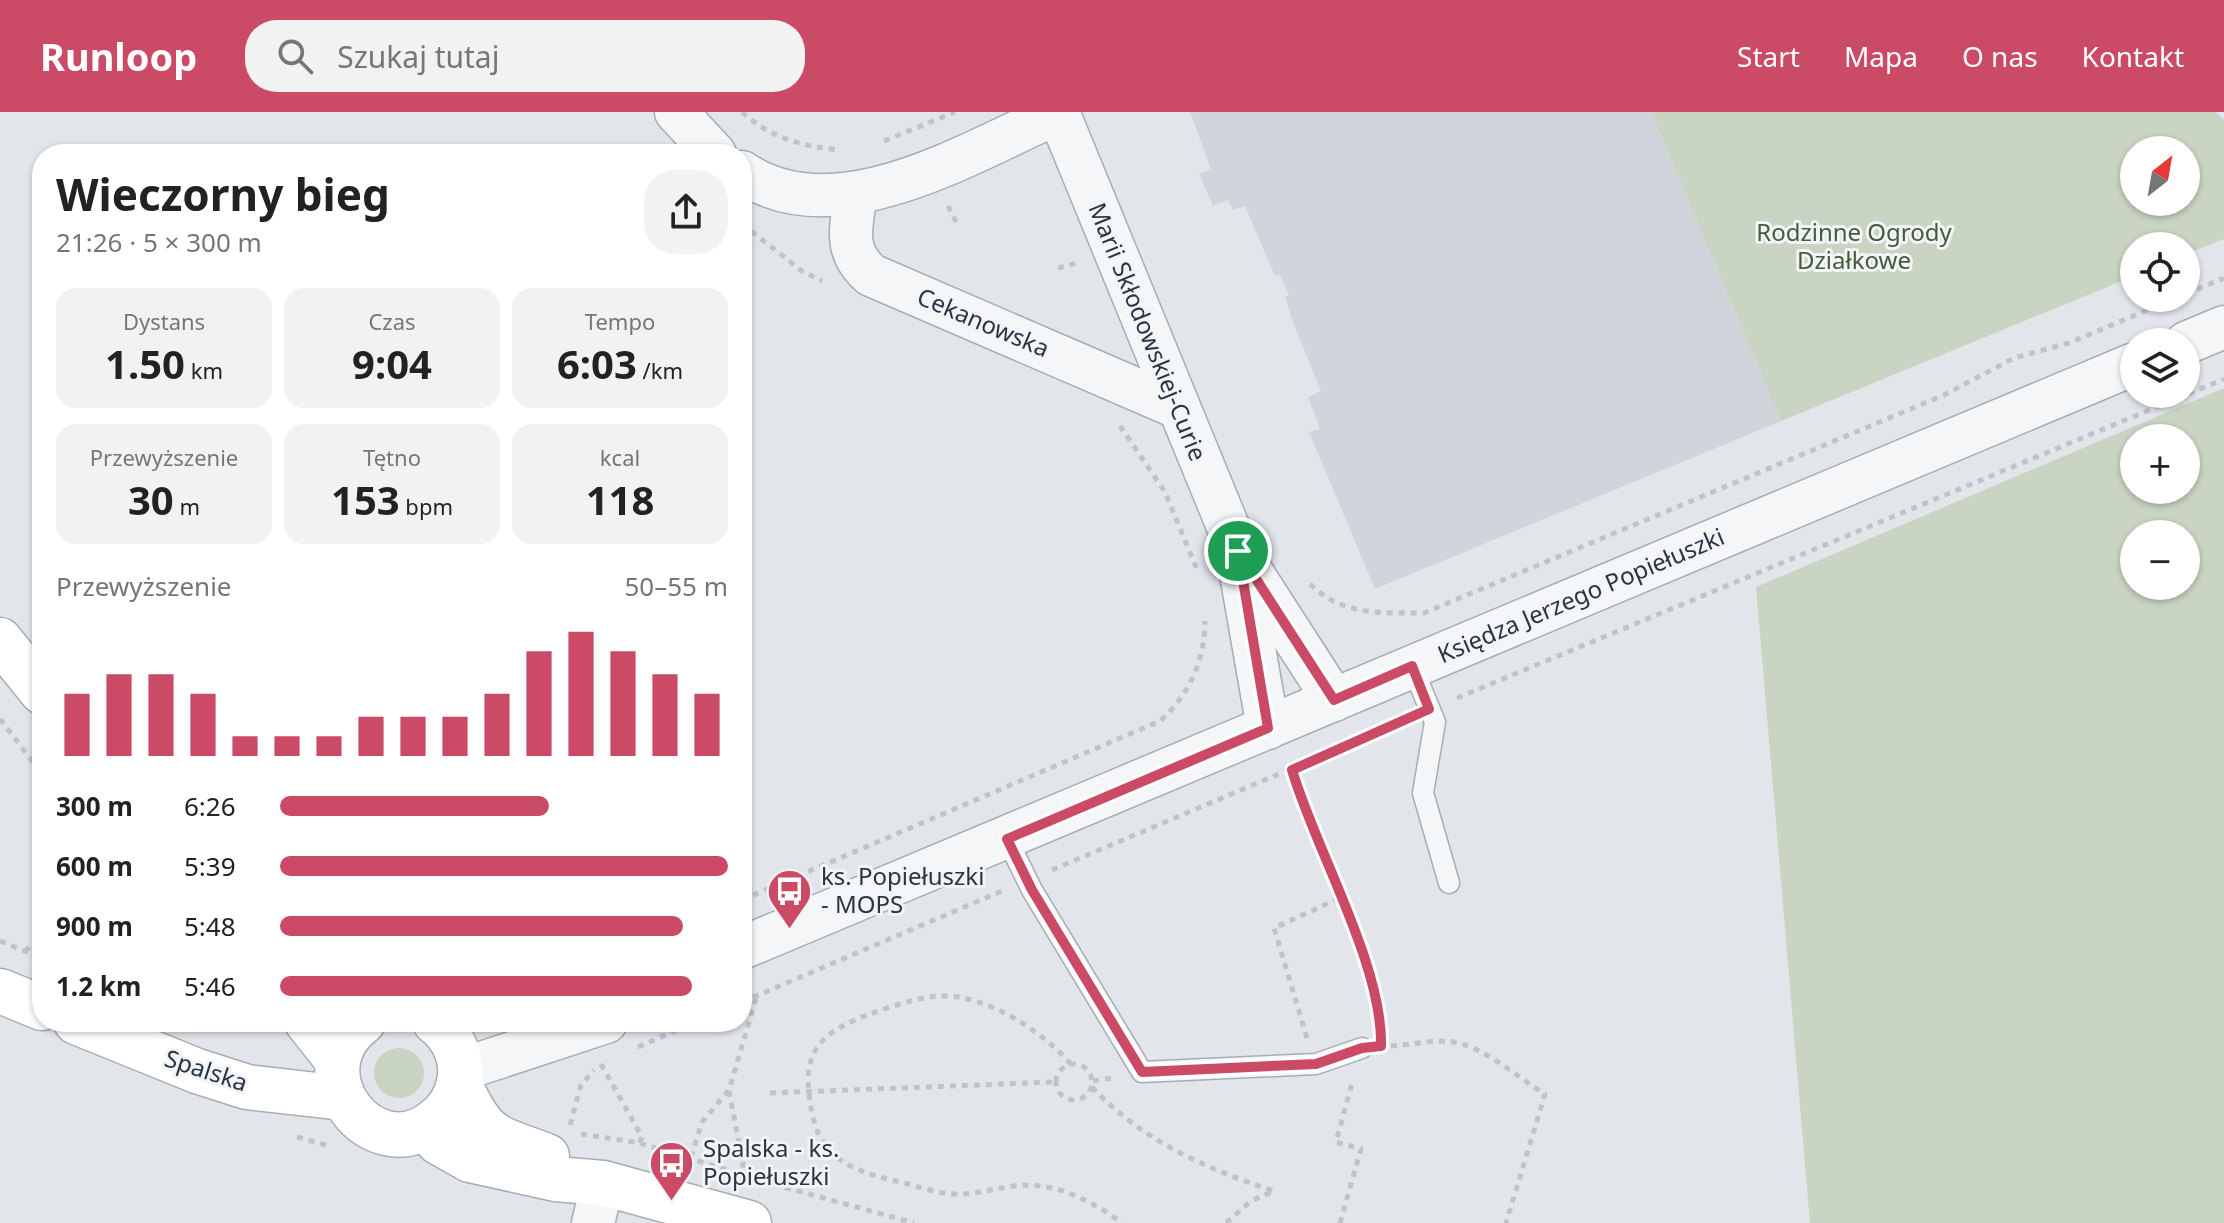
<!DOCTYPE html>
<html lang="pl">
<head>
<meta charset="utf-8">
<style>
	:root { --surface:#fff; --page:#f2f2f2; --text:#222; --muted:#767676; --accent:#cb4b67 }
	body { margin:0; font-family:"Noto Sans",sans-serif; background:var(--page); color:var(--text); height:100vh; display:flex; flex-direction:column; font-size:30px; white-space:nowrap }
	* { box-sizing:border-box; margin:0 }
	p { font-size:26px; color:var(--muted) }
	.icon { flex:none; width:44px; height:44px; fill:none; stroke:currentColor; stroke-width:2; stroke-linecap:round; stroke-linejoin:round }
	.map { position:relative; flex:1; overflow:hidden }
	.sheet { position:absolute; left:32px; top:32px; width:720px; height:888px; display:flex; flex-direction:column; background:var(--surface); border-radius:32px; box-shadow:0 2px 6px #0004 }
	.sheet>* { flex:none }
	.needle { width:52px; rotate:31deg }
	.controls { position:absolute; left:2120px; top:24px; display:grid; gap:16px }
	.controls a { display:grid; place-items:center; width:80px; height:80px; border-radius:50%; background:var(--surface); box-shadow:0 2px 6px #0004; font-size:40px }
	.pin { position:absolute; display:grid; place-items:center; width:68px; height:68px; color:#fff; margin:-34px; border:4px solid #fff; border-radius:50%; box-shadow:0 2px 8px #0007 }
	.round { display:grid; place-items:center; flex:none; width:84px; height:84px; border-radius:32px; background:var(--page) }
	.head { display:flex; align-items:center; justify-content:space-between; height:136px; padding:0 24px }
	h1 { font-size:44px; font-weight:700; line-height:60px }
	.metrics { display:grid; grid-template-columns:repeat(3,1fr); gap:12px; height:136px; padding:8px 24px }
	.metrics div { display:grid; align-content:center; border-radius:20px; background:var(--page); text-align:center }
	.metrics b { font-size:40px; font-weight:700 }
	.metrics small { font-size:22px; font-weight:400 }
	.metrics p { font-size:22px }
	.chart { height:224px; padding:16px 24px }
	.chart p { display:flex; justify-content:space-between }
	.chart svg { width:100%; height:144px; margin-top:8px; stroke:var(--accent); stroke-width:6 }
	ul { padding:0 24px; list-style:none; font-size:26px }
	li { display:grid; grid-template-columns:128px 96px 1fr; align-items:center; height:60px }
	li i { height:20px; border-radius:10px; background:var(--accent) }
	header { display:flex; align-items:center; gap:48px; box-sizing:border-box; height:112px; padding:0 40px; background:var(--accent); color:#fff }
	header strong { font-size:38px }
	nav { display:flex; gap:44px; margin-inline-start:auto; font-size:28px }
	.search { width:560px; height:72px; background:var(--page); display:flex; align-items:center; gap:20px; box-sizing:border-box; padding:0 28px; border-radius:32px; color:var(--muted); font-size:30px }
	.map>svg:first-child { display:block }
	.built { fill:#d0d5dc }
	.green { fill:#c9d4c3; fill-rule:evenodd }
	.lines { fill:none; stroke-linecap:round; stroke-linejoin:round }
	.lane-casing { stroke:#a7adb4; stroke-width:23 }
	.street-casing { stroke:#a7adb4; stroke-width:45 }
	.secondary-casing { stroke:#a7adb4; stroke-width:47 }
	.path { stroke:#c0c4c9; stroke-width:5; stroke-dasharray:6 6; stroke-linecap:butt }
	.lane { stroke:#f5f6f8; stroke-width:20 }
	.street { stroke:#f5f6f8; stroke-width:42 }
	.secondary { stroke:#fff; stroke-width:44 }
	.route-casing { stroke:#fff; stroke-width:16 }
	.route { stroke:#cb4b67; stroke-width:10 }
	.labels { text-anchor:middle; stroke-width:6; stroke-linejoin:round; paint-order:stroke }
	.park-label { font-size:24px; fill:#425d38; stroke:#f2f4f7 }
	.street-label { font-size:24px; fill:#2a3542; stroke:#f2f4f7 }
	.poi-label { font-size:24px; fill:#2a3542; stroke:#f2f4f7; text-anchor:start }
</style>
</head>
<body>
<header>
<strong>Runloop</strong>
<div class="search"><svg class="icon" aria-label="search" viewBox="0 0 24 24"><circle cx="10" cy="10" r="6"/><path d="M15 15l6 6"/></svg>Szukaj tutaj</div>
<nav><a>Start</a><a>Mapa</a><a>O nas</a><a>Kontakt</a></nav>
</header>
<div class="map">
<svg width="2224" height="1111" viewBox="0 0 2224 1111">
	<rect width="100%" height="100%" fill="#e2e6ea"/>
	<path class="built" d="M1190,0H1651L1781,309L1375,477L1309,320L1320,317L1308,285L1321,279L1294,213L1285,185L1289,183L1280,163L1275,164L1245,94L1233,98L1228,88L1213,94L1199,62L1211,57Z"/>
	<path class="green" d="M1651,0H2216L2224,8V127L2186,142V134H2134V164L1781,309ZM2134,38H2186V90H2134Z
		M2224,276V1111H1810L1756,475ZM2134,326H2186V378H2134ZM2134,422H2186V474H2134Z
		M374 961a25 25 0 1 1 50 0a25 25 0 1 1-50 0Z"/>
	<g class="lines">
		<defs>
			<path id="lane" d="M1412,554L1435,610L1423,681L1449,771
				M1007,727L1032,778L1142,960L1316,952L1362,936"/>
			<path id="street" d="M676,0L715,42
				M1058,0L1238,439L1334,588
				M742,60C836,124 969,40 1058,1
				M856,82C851,115 843,139 871,163L1177,295
				M2186,231L2224,215
				M1240,456L1268,616
				M742,836L2134,252
				M460,958L606,910
				M593,1111L603,1071"/>
			<path id="secondary" d="M0,528L42,580
				M0,879L42,896
				M76,910L197,959L247,975L343,986
				M307,910L337,948
				M363,910C297,960 372,1057 433,1010C447,1000 456,987 459,970C464,947 453,924 435,910
				M459,971C485,1027 491,1023 547,1044
				M427,1015L438,1030L470,1048L556,1067L603,1071L749,1111"/>
		</defs>
		<use href="#lane" class="lane-casing"/>
		<use href="#street" class="street-casing"/>
		<use href="#secondary" class="secondary-casing"/>
		<path class="path" d="M742,0C771,26 801,34 839,38
			M884,29L955,0
			M948,94L956,110
			M742,112L802,159L822,169
			M1058,156L1077,151
			M2186,182L2224,166
			M1120,314L1165,380L1198,460
			M1310,472C1342,504 1383,501 1424,501L1944,283L2014,246L2069,231L2176,186
			M1457,586L2224,267
			M0,607L42,662
			M1292,658L1357,830L1381,907V917
			M1052,758L1404,609
			M742,788L1160,609C1189,583 1205,548 1205,509
			M0,829L42,846
			M25,839L42,824
			M742,890L1002,779
			M1307,926L1274,816L1340,786
			M1391,934C1411,933 1435,927 1454,930C1484,935 1517,965 1545,982L1506,1111
			M638,935L695,910
			M1056 970a18 18 0 1 1 36 0a18 18 0 1 1-36 0Z
			M601,952L642,1025L640,1031
			M1071,952C1043,921 1000,892 958,885C933,881 910,889 887,896C823,918 795,933 814,1009C826,1055 868,1062 908,1072C925,1077 944,1083 962,1082C988,1081 1012,1070 1040,1074C1068,1077 1099,1094 1122,1111
			M1093,969L1112,966
			M1092,975C1143,1029 1204,1056 1274,1079L1251,1089L1226,1111
			M729,979L743,1052L742,1060
			M770,981L1055,970
			M570,1013L581,973L594,958
			M581,1022L640,1031L753,1066
			M297,1025L326,1033
			M691,1045L702,1010L729,978L757,883
			M762,1069L914,1111
			M1340,1111L1361,1037L1336,1030L1353,968"/>
		<use href="#lane" class="lane"/>
		<use href="#street" class="street"/>
		<use href="#secondary" class="secondary"/>
	</g>
	<g class="lines">
		<defs>
			<path id="route" d="M1238,439L1334,588L1412,554L1429,597L1292,658C1316,739 1383,853 1381,934L1362,936L1316,952L1142,960L1032,778L1007,727L1268,616Z"/>
		</defs>
		<use href="#route" class="route-casing"/>
		<use href="#route" class="route"/>
	</g>
	<defs>
		<symbol id="bus-pin" viewBox="-11 -11 22 30"><path d="M0 17L-7.5 6A9.5 9.5 0 1 1 7.5 6Z" fill="#cb4b67" stroke="#f2f4f7"/><path d="M-5-6H5V4H4V6H2V4H-2V6H-4V4H-5ZM-3.5-4V0h7V-4ZM-3.5 1.2v1.5H-2V1.2ZM2 1.2v1.5H3.5V1.2Z" fill="#fff"/></symbol>
	</defs>
	<g fill-rule="evenodd">
		<use href="#bus-pin" x="764" y="754" width="51" height="69"/>
		<use href="#bus-pin" x="646" y="1026" width="51" height="69"/>
	</g>
	<g class="labels">
		<g class="park-label">
			<text x="1854" y="129">Rodzinne Ogrody<tspan x="1854" dy="28">Działkowe</tspan></text>
		</g>
		<g class="street-label">
			<text transform="translate(983 211) rotate(23)" y="8">Cekanowska</text>
			<text transform="translate(1147 220) rotate(68)" y="8">Marii Skłodowskiej-Curie</text>
			<text transform="translate(1581 484) rotate(-23)" y="8">Księdza Jerzego Popiełuszki</text>
			<text transform="translate(206 959) rotate(18)" y="8">Spalska</text>
		</g>
		<g class="poi-label">
			<text x="821" y="773">ks. Popiełuszki<tspan x="821" dy="28">- MOPS</tspan></text>
			<text x="703" y="1045">Spalska - ks.<tspan x="703" dy="28">Popiełuszki</tspan></text>
		</g>
	</g>
</svg>
<div class="controls">
<a><svg class="needle" viewBox="-14 -14 28 28"><path d="M0-13l5 13h-10z" fill="#e53935"/><path d="M0 13l5-13h-10z" fill="#767676"/></svg></a>
<a><svg class="icon" aria-label="locate" viewBox="0 0 24 24"><circle cx="12" cy="12" r="6"/><path d="M12 2v4M12 18v4M2 12h4M18 12h4"/></svg></a>
<a><svg class="icon" aria-label="layers" viewBox="0 0 24 24"><path d="M12 4l9 5-9 5-9-5zM3 14l9 5 9-5"/></svg></a>
<a>+</a>
<a>−</a>
</div>
<div class="pin" style="left:1238px;top:439px;background:#1e9e55"><svg class="icon" aria-label="arrive" viewBox="0 0 24 24"><path d="M6 21V4h12l-3 4 3 4H6"/></svg></div>
<section class="sheet">
<div class="head"><div><h1>Wieczorny bieg</h1><p>21:26 · 5 × 300 m</p></div><a class="round"><svg class="icon" aria-label="share" viewBox="0 0 24 24"><path d="M12 15V3M7 8l5-5 5 5M5 13v7h14v-7"/></svg></a></div>
<div class="metrics">
<div><p>Dystans</p><b>1.50<small> km</small></b></div>
<div><p>Czas</p><b>9:04</b></div>
<div><p>Tempo</p><b>6:03<small> /km</small></b></div>
</div>
<div class="metrics">
<div><p>Przewyższenie</p><b>30<small> m</small></b></div>
<div><p>Tętno</p><b>153<small> bpm</small></b></div>
<div><p>kcal</p><b>118</b></div>
</div>
<div class="chart"><p><span>Przewyższenie</span>50–55 m</p>
<svg viewBox="0 0 160 44" preserveAspectRatio="none"><path d="M5 44V25M15 44V19M25 44V19M35 44V25M45 44V38M55 44V38M65 44V38M75 44V32M85 44V32M95 44V32M105 44V25M115 44V12M125 44V6M135 44V12M145 44V19M155 44V25"/></svg>
</div>
<ul>
<li><b>300 m</b>6:26<i style="width:60%"></i></li>
<li><b>600 m</b>5:39<i style="width:100%"></i></li>
<li><b>900 m</b>5:48<i style="width:90%"></i></li>
<li><b>1.2 km</b>5:46<i style="width:92%"></i></li>
</ul>
</section>
</div>
</body>
</html>
